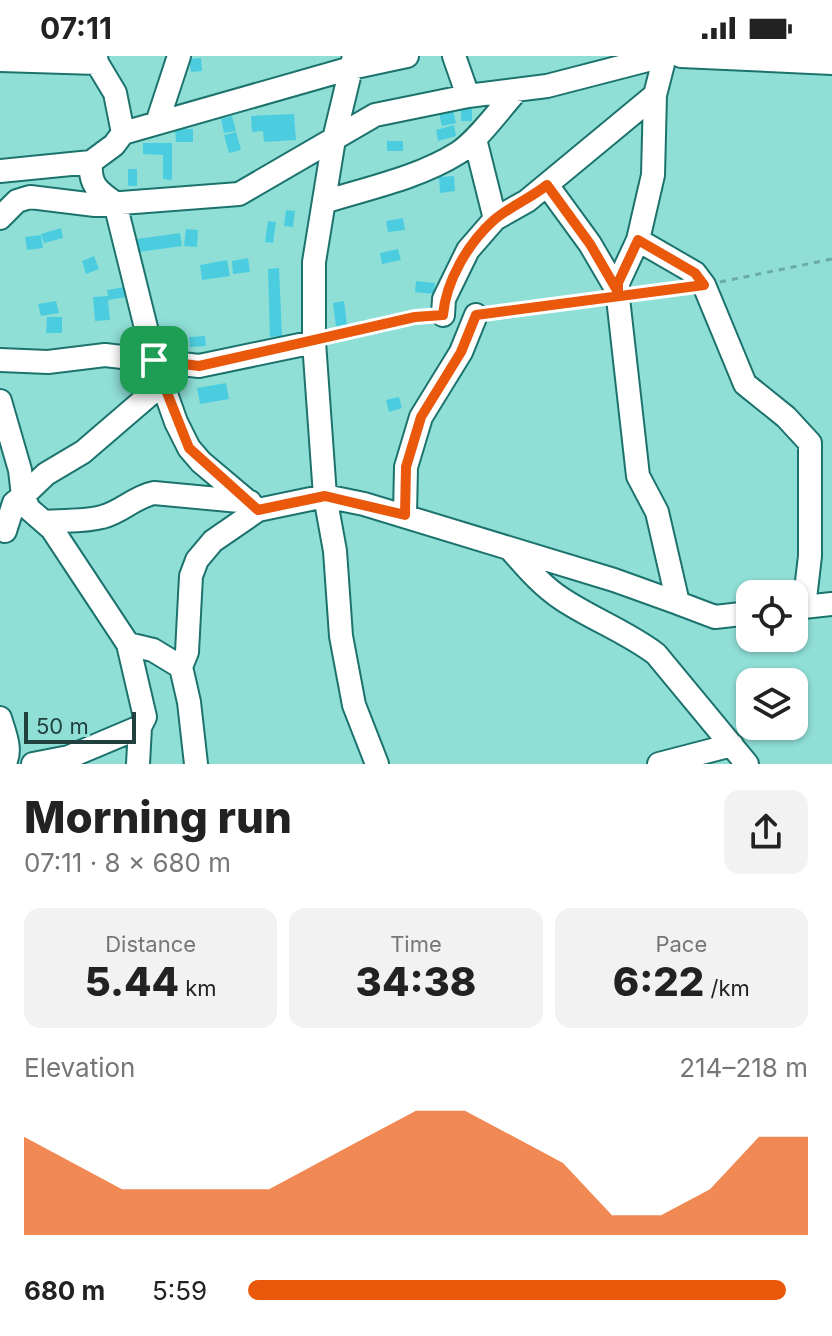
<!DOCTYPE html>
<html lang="en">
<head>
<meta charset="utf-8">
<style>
	:root { --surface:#fff; --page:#f2f2f2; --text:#222; --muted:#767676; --accent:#ea580c }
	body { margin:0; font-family:Inter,sans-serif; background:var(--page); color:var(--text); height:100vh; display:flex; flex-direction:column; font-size:30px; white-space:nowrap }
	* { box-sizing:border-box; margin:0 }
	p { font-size:26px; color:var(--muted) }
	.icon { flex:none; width:44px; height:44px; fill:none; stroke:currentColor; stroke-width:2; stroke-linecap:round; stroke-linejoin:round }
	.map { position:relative; height:708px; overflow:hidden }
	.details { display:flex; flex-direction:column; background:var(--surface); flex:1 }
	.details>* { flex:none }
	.tools { position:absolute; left:736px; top:524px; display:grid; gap:16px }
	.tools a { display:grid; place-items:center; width:72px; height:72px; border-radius:16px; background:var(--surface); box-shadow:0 2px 6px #0004; font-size:40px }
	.scale { position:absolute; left:24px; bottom:20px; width:112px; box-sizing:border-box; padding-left:8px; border:4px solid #20413e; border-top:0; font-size:22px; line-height:28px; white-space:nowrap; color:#20413e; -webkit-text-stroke:6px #8fdfd7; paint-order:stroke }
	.pin { position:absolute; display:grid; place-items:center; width:68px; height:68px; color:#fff; margin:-34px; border-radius:16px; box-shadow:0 4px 12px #0006 }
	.round { display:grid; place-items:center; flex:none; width:84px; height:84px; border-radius:16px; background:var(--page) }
	.head { display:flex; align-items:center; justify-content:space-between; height:136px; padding:0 24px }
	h1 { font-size:44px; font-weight:800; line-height:60px }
	.stats { display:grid; grid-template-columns:repeat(3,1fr); gap:12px; height:136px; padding:8px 24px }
	.stats div { display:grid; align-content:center; border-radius:16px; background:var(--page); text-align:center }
	.stats b { font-size:40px; font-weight:800 }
	.stats small { font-size:22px; font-weight:400 }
	.stats p { font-size:22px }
	.chart { height:224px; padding:16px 24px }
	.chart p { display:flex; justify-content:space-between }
	.chart svg { width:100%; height:144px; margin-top:8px; fill:var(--accent); opacity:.7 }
	ul { padding:0 24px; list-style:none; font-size:26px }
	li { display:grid; grid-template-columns:128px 96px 1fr; align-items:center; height:60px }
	li i { height:20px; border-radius:10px; background:var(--accent) }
	.status { display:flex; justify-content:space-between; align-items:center; height:56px; padding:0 40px; background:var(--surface); direction:ltr }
	.status svg { height:22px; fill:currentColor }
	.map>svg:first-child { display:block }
	.building { fill:#4ccddf }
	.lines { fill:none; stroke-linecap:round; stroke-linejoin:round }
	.minor-casing { stroke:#1c736d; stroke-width:26 }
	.path { stroke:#6aaba4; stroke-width:3; stroke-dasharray:6 6; stroke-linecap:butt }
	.minor { stroke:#fff; stroke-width:22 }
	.route-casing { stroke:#fff; stroke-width:16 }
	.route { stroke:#ea580c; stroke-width:10 }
</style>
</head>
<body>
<div class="status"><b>07:11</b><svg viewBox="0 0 49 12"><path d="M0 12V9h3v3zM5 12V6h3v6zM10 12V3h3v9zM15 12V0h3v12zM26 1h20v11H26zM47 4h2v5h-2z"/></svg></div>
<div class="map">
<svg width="832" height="708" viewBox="0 0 832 708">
	<rect width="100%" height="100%" fill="#8fdfd7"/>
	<path class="building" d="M201,2L202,15L191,16L189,3Z
		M452,49L456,67L442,70L438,53Z
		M461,50H472V65H461Z
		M294,58L296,84L264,86L263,75L252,76L251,60Z
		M232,60L236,75L224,77L221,63Z
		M454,69L456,80L438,85L436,74Z
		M175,73H193V86H176Z
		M236,76L241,94L229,97L224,79Z
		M387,85H403V95H387Z
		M143,87H172V124L163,123V99L143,98Z
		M128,113H137V130H128Z
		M454,120L455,135L440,137L439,121Z
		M286,154L295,155L293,171L284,170Z
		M403,162L405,174L388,176L386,165Z
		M268,165L276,166L273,187L265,186Z
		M61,172L63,182L44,187L41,178Z
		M186,173L198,174L197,191L184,190Z
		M180,177L182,190L139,196L137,183Z
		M41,179L43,192L27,194L25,181Z
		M398,193L401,204L382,208L380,197Z
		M94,200L99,213L86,218L82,205Z
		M248,202L250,216L233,218L232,205Z
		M227,204L230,220L202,224L200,209Z
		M279,212L282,280L270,281L268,213Z
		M416,225L435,227L434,238L415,236Z
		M125,231L126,241L108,244L110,264L95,265L93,241L108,240L107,234Z
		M56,245L59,257L41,260L38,248Z
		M344,245L347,269L336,271L333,247Z
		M47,261H62V277H46Z
		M205,280L206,290L190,291L189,281Z
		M226,327L229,343L200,348L197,332Z
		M399,341L402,352L389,356L386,344Z"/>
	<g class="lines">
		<defs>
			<path id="minor" d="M96,0L97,7L115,37L123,77L114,89L91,106C89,129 98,135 115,147L154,304L176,366L189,392L201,406L258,454
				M354,0L334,83L314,206V286L325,440L335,495L341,580L354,649L377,708
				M454,0L468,40
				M681,0L832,7
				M0,4L97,7
				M655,39L653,119L638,184L618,227V242L638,420L657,456L678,547L715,561L750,557
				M157,67L179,0
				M123,77L351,12L407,0
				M475,83L495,163
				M0,115L91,106
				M547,129L590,188L618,236
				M324,146C368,132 418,122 458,97C477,85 501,52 517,34
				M0,162L17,145L30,141L95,149L239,138L375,59L468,40L547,30L663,0
				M638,184L695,217L704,229L745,328L786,361L810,387V500L804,551
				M443,259L444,243L468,194L495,163L527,145L655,39L665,0
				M0,304L48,306L105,299L199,310L314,286
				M0,345L20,414L23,440L14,447L5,475
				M405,459L406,411L421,361L461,296L476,259
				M44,466C62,464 84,466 102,461C122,456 134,441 154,437L250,446
				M511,494C527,512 542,530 562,543C592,563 627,576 656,598L747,708
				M794,552L832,548
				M128,588L153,594L181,611
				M0,662C4,676 13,695 4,708
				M33,708L69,701L140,671
				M138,708L140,671L145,661L128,588L52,473L29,453L23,440L46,418L83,396L161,329
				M196,708L189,646L181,611L187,596L191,520L197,504L213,485L258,454L325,440L364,448L614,524L678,547
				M659,708L732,689"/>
		</defs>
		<use href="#minor" class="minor-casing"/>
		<path class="path" d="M720,226L832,203
			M637,239L685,232
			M494,257L602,244
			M333,281L427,260"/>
		<use href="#minor" class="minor"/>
	</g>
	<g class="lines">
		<defs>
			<path id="route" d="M547,129L590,188L618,236V227L638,184L695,217L704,229L476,259L461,296L421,361L406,411L405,459L325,440L258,454L189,392L154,304L199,310L415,261L443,259C446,225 468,187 494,164C509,151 531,142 547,129Z"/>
		</defs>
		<use href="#route" class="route-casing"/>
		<use href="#route" class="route"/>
	</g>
</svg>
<div class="tools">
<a><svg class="icon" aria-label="locate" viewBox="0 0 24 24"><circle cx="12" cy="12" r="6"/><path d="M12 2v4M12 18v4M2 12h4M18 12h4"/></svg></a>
<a><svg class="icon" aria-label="layers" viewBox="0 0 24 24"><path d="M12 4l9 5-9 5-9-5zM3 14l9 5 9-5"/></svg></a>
</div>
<div class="scale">50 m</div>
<div class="pin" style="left:154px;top:304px;background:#1e9e55"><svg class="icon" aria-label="arrive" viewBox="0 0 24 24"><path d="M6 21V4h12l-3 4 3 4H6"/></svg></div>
</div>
<section class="details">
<div class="head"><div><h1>Morning run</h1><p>07:11 · 8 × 680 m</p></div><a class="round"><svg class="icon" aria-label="share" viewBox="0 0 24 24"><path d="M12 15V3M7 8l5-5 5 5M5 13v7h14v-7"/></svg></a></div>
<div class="stats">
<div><p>Distance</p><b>5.44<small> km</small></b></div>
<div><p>Time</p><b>34:38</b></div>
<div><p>Pace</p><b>6:22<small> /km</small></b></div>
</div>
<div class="chart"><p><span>Elevation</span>214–218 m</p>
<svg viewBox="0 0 160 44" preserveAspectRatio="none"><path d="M0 44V14L10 22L20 30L30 30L40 30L50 30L60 22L70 14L80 6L90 6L100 14L110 22L120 38L130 38L140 30L150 14L160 14V44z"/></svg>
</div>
<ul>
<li><b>680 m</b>5:59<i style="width:96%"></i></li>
</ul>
</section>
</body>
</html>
